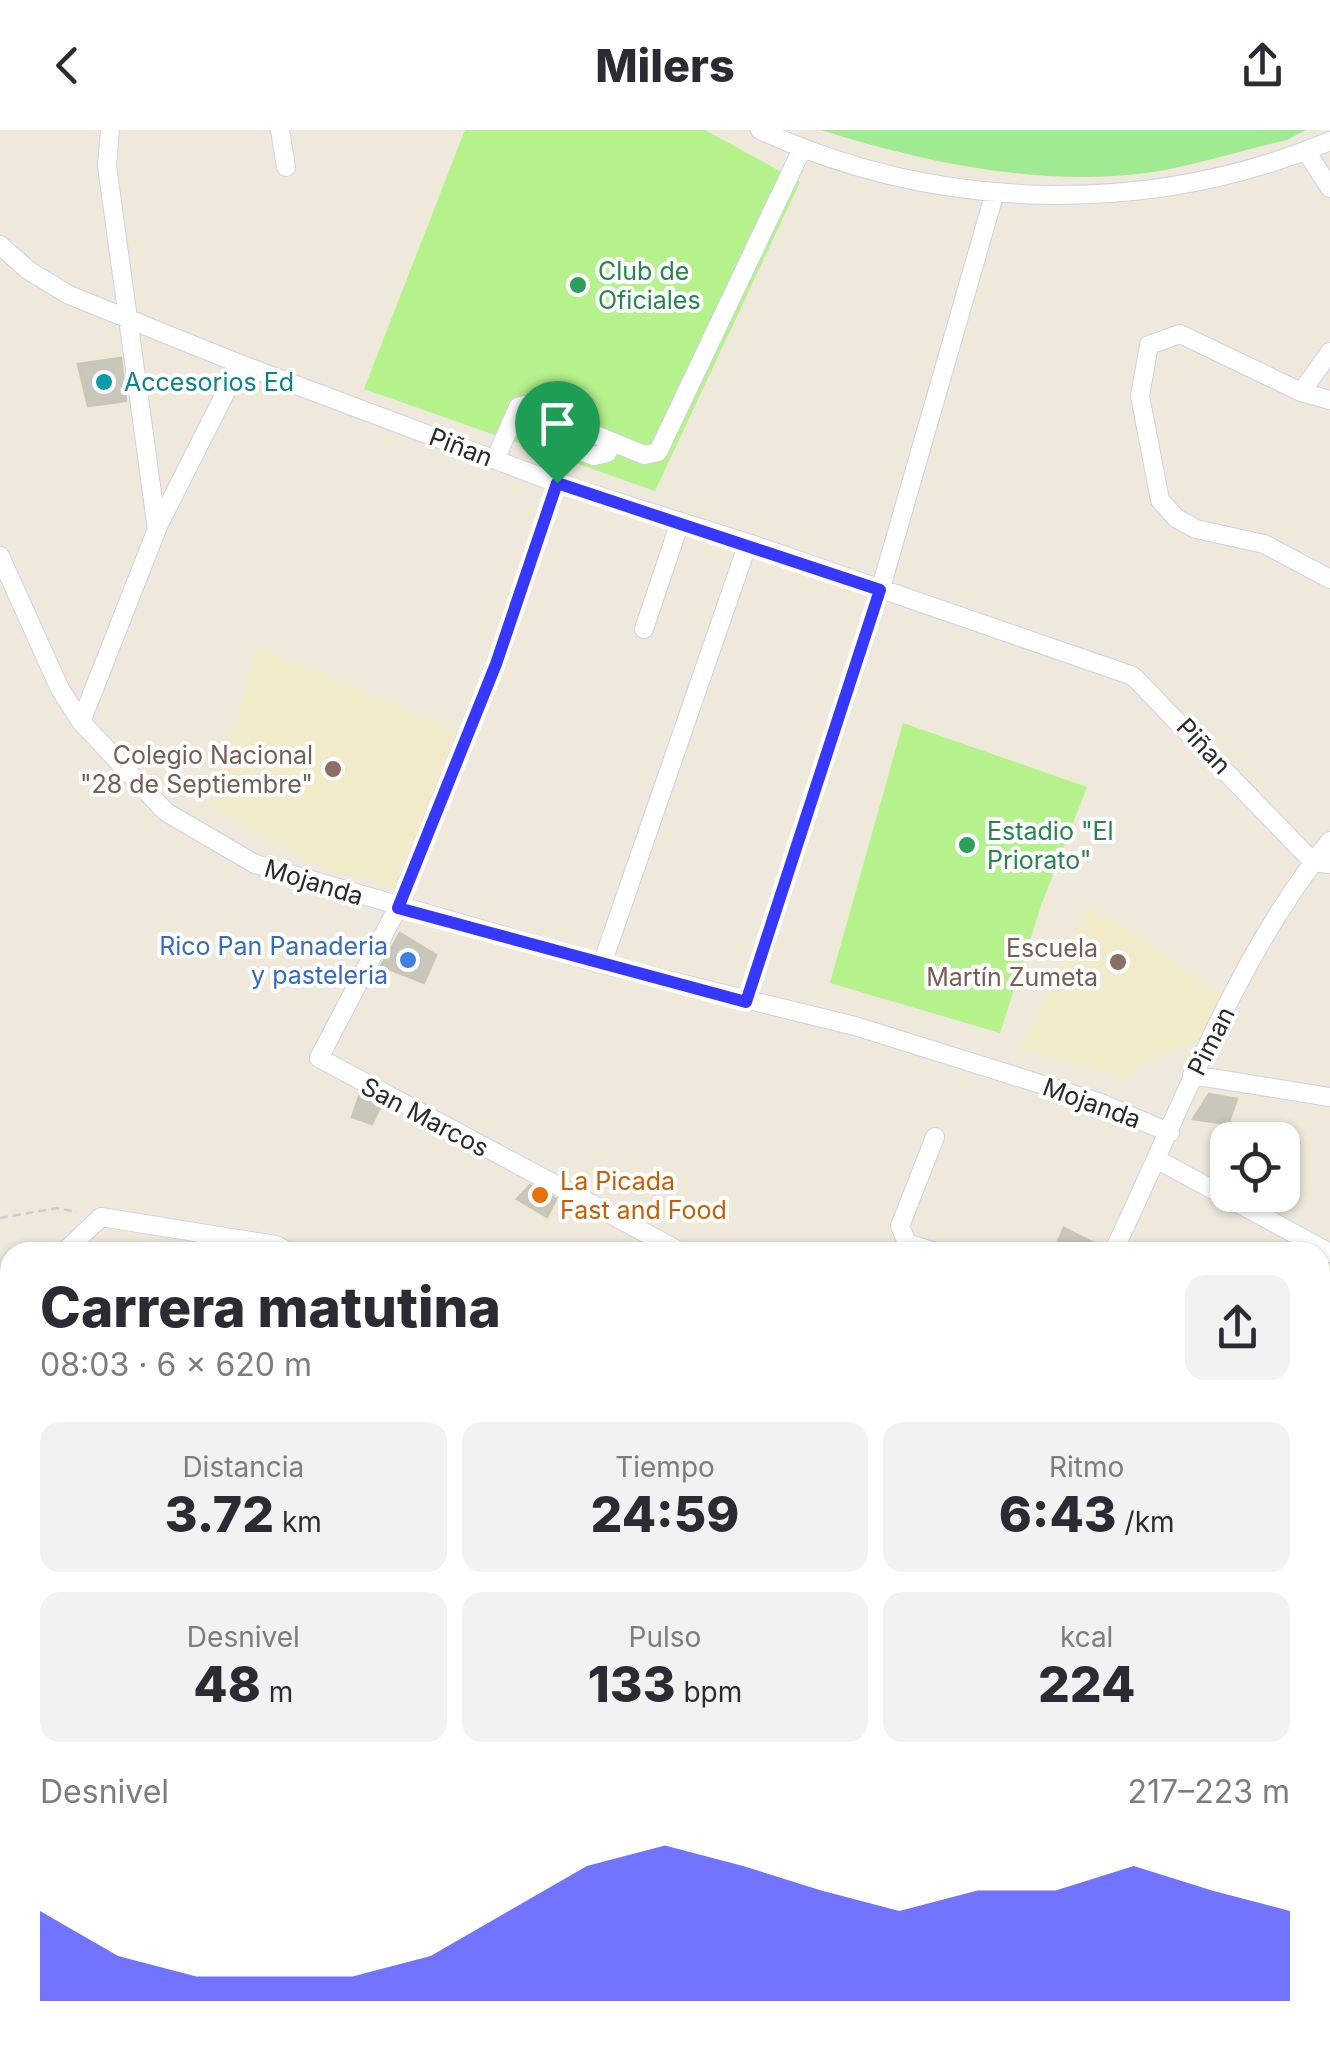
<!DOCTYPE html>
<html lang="es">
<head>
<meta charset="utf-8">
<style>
	:root { --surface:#fff; --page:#f2f2f3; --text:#2b2b33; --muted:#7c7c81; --accent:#3738ff }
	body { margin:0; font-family:Inter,sans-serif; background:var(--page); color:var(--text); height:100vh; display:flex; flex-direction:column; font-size:38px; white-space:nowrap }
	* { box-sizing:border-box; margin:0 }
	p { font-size:32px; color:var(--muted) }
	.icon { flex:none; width:55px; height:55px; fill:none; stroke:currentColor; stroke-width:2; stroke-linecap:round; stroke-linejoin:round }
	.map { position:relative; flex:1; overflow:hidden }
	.panel { position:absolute; left:0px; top:1112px; width:1330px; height:812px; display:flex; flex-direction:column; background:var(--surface); border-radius:30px 30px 0 0; box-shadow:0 2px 8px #0004 }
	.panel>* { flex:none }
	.controls { position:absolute; left:1210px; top:992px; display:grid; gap:20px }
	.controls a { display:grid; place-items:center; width:90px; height:90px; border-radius:20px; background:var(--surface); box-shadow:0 2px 8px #0004; font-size:50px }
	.pin { position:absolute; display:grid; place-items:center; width:85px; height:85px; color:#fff; margin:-102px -42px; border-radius:50% 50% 50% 0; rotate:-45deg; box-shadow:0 0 10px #0007 }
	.pin .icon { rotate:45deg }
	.round { display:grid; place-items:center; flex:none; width:105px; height:105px; border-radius:20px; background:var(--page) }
	.head { display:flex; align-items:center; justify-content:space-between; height:170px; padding:0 40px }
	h1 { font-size:55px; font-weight:800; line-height:75px }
	.metrics { display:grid; grid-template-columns:repeat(3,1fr); gap:15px; height:170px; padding:10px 40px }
	.metrics div { display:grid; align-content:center; border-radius:20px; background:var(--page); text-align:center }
	.metrics b { font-size:50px; font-weight:800 }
	.metrics small { font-size:28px; font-weight:400 }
	.metrics p { font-size:28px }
	.chart { height:280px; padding:20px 40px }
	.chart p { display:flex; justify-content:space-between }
	.chart svg { width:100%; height:180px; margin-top:10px; fill:var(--accent); opacity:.7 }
	header { display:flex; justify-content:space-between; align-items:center; height:130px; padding:0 40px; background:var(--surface); font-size:45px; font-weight:800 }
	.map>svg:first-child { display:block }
	.education { fill:#f1ebc9 }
	.green { fill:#a0ea92 }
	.pitch { fill:#b5f28c }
	.building { fill:#c9c6bb; stroke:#c9c6b4; stroke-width:2.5 }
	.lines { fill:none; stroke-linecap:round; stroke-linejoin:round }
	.minor-casing { stroke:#d0d0e5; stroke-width:20 }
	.path { stroke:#ccc; stroke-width:2.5; stroke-dasharray:8 5; stroke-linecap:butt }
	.minor { stroke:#fff; stroke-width:18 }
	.route-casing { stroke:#fff; stroke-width:20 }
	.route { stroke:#3738ff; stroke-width:12 }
	.leisure-dot { fill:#2e9e5b; stroke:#fff; stroke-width:4 }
	.culture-dot { fill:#0f9aa8; stroke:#fff; stroke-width:4 }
	.education-dot { fill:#8d6e63; stroke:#fff; stroke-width:4 }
	.shop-dot { fill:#3f7fe0; stroke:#fff; stroke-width:4 }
	.food-dot { fill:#e8710a; stroke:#fff; stroke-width:4 }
	.labels { text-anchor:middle; stroke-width:8; stroke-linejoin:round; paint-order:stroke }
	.leisure-label { font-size:25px; fill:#27864d; stroke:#fff; text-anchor:start }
	.culture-label { font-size:25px; fill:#0d838f; stroke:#fff; text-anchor:start }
	.street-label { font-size:25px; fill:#2a2a2a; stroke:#fff }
	.education-label { font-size:25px; fill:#785e54; stroke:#fff; text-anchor:end }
	.shop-label { font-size:25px; fill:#366cbe; stroke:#fff; text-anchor:end }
	.food-label { font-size:25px; fill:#c56008; stroke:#fff; text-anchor:start }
</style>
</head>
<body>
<header><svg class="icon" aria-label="back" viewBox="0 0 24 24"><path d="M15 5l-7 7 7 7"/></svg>Milers<svg class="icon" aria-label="share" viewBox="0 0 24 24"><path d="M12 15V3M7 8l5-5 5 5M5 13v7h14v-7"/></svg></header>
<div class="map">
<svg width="1330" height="1923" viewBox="0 0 1330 1923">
	<rect width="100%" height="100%" fill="#eee9db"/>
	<path class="education" d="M257,517L455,600L402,759L318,736L213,678Z
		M1087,778L1122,793L1228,871L1206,917L1191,913L1143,933L1126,949L1021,920Z"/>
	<path class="green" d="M821,0H1306L1287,10C1242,20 1197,35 1153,42C1043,58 926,33 821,0Z"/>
	<path class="pitch" d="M465,0H705L800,52L655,361L364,259Z
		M903,593L1087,657L1042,773L1000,903L830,853Z"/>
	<path class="building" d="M121,228L126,271L88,276L78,234Z
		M400,803L436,825L424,853L381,836Z
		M360,964L381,975L372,994L352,987Z
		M1209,964L1237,969L1228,994L1193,989Z
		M530,1055L556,1069L547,1087L517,1069Z
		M1064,1098L1102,1117L1101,1122H1053Z"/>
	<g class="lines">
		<defs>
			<path id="minor" d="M280,0L286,37
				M760,0C938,82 1149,87 1330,11
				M1306,21L1330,58
				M0,115L28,140L69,165L240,234L557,353L748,413L1133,546L1313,732L1330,734
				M1301,262L1330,222
				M1330,270L1301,262L1180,204L1149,215L1140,266L1160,370L1176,388L1196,399L1264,414L1330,449
				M532,304L594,326L607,323L612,313
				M495,330L518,277L524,275L644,325L658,322L802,19
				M557,353L496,534L398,777L319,928L681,1122
				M157,398L240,234
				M0,426L60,559L81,592L166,682L255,734L602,834L855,896L1101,973L1170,1003
				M644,499L680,392
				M81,592L157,399L107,36L110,0
				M602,834L748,413
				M746,872L880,461L995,62
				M1192,945L1330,967
				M1158,1030L1330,1123
				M64,1122L101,1087L276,1115L289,1122
				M935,1122L907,1113L900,1096L935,1007
				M1113,1122C1180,984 1232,832 1330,711
				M0,1184L10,1174
				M0,1319L10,1323
				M1320,1399L1330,1379
				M1320,1411L1330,1416
				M1320,1690L1330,1695
				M114,1915L117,1923
				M564,1915L587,1922
				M668,1915L681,1923
				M1066,1915L1072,1923
				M275,1923L294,1915
				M880,1923V1915"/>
		</defs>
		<use href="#minor" class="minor-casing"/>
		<path class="path" d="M0,1088L57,1078L77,1082
			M0,1730L10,1727"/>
		<use href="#minor" class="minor"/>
	</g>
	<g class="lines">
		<defs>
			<path id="route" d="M557,353L880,460L746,872L398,778L496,534Z"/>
		</defs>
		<use href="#route" class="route-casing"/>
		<use href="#route" class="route"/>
	</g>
	<g class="leisure-dot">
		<circle cx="578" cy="155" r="10"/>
		<circle cx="967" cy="715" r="10"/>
	</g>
	<circle class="culture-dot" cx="104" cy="252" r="10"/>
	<g class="education-dot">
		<circle cx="333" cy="639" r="10"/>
		<circle cx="1118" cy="832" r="10"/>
	</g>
	<circle class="shop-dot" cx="408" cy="830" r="10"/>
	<circle class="food-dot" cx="540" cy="1065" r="10"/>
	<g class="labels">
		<g class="leisure-label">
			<text x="598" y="150">Club de<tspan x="598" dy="29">Oficiales</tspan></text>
			<text x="987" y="710">Estadio "El<tspan x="987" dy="29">Priorato"</tspan></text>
		</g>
		<g class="culture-label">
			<text x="124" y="261">Accesorios Ed</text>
		</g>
		<g class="street-label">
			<text transform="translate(461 317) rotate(21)" y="9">Piñan</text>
			<text transform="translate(1204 616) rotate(47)" y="9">Piñan</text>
			<text transform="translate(314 752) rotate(17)" y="9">Mojanda</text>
			<text transform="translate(1211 911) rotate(-63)" y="9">Piman</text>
			<text transform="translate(1092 973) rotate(20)" y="9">Mojanda</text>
			<text transform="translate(425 987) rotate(28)" y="9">San Marcos</text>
		</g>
		<g class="education-label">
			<text x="313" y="634">Colegio Nacional<tspan x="313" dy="29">"28 de Septiembre"</tspan></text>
			<text x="1098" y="827">Escuela<tspan x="1098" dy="29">Martín Zumeta</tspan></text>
		</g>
		<g class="shop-label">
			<text x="388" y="825">Rico Pan Panaderia<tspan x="388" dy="29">y pasteleria</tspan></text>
		</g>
		<g class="food-label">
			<text x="560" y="1060">La Picada<tspan x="560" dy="29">Fast and Food</tspan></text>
		</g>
	</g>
</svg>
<div class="controls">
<a><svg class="icon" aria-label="locate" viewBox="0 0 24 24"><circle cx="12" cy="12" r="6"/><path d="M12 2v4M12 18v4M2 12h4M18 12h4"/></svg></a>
</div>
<div class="pin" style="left:557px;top:353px;background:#1e9e55"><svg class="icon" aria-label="arrive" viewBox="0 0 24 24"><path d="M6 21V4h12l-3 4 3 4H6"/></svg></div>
<section class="panel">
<div class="head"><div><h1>Carrera matutina</h1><p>08:03 · 6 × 620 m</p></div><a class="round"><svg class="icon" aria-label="share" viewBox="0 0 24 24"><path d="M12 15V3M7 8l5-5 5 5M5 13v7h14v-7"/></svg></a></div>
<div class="metrics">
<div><p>Distancia</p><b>3.72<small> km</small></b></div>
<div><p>Tiempo</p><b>24:59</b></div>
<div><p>Ritmo</p><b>6:43<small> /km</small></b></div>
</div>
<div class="metrics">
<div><p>Desnivel</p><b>48<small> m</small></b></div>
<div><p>Pulso</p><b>133<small> bpm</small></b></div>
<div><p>kcal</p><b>224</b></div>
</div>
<div class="chart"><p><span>Desnivel</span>217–223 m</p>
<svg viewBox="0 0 160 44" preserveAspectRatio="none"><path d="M0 44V22L10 33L20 38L30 38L40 38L50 33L60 22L70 11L80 6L90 11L100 17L110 22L120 17L130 17L140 11L150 17L160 22V44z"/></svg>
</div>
</section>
</div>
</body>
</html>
